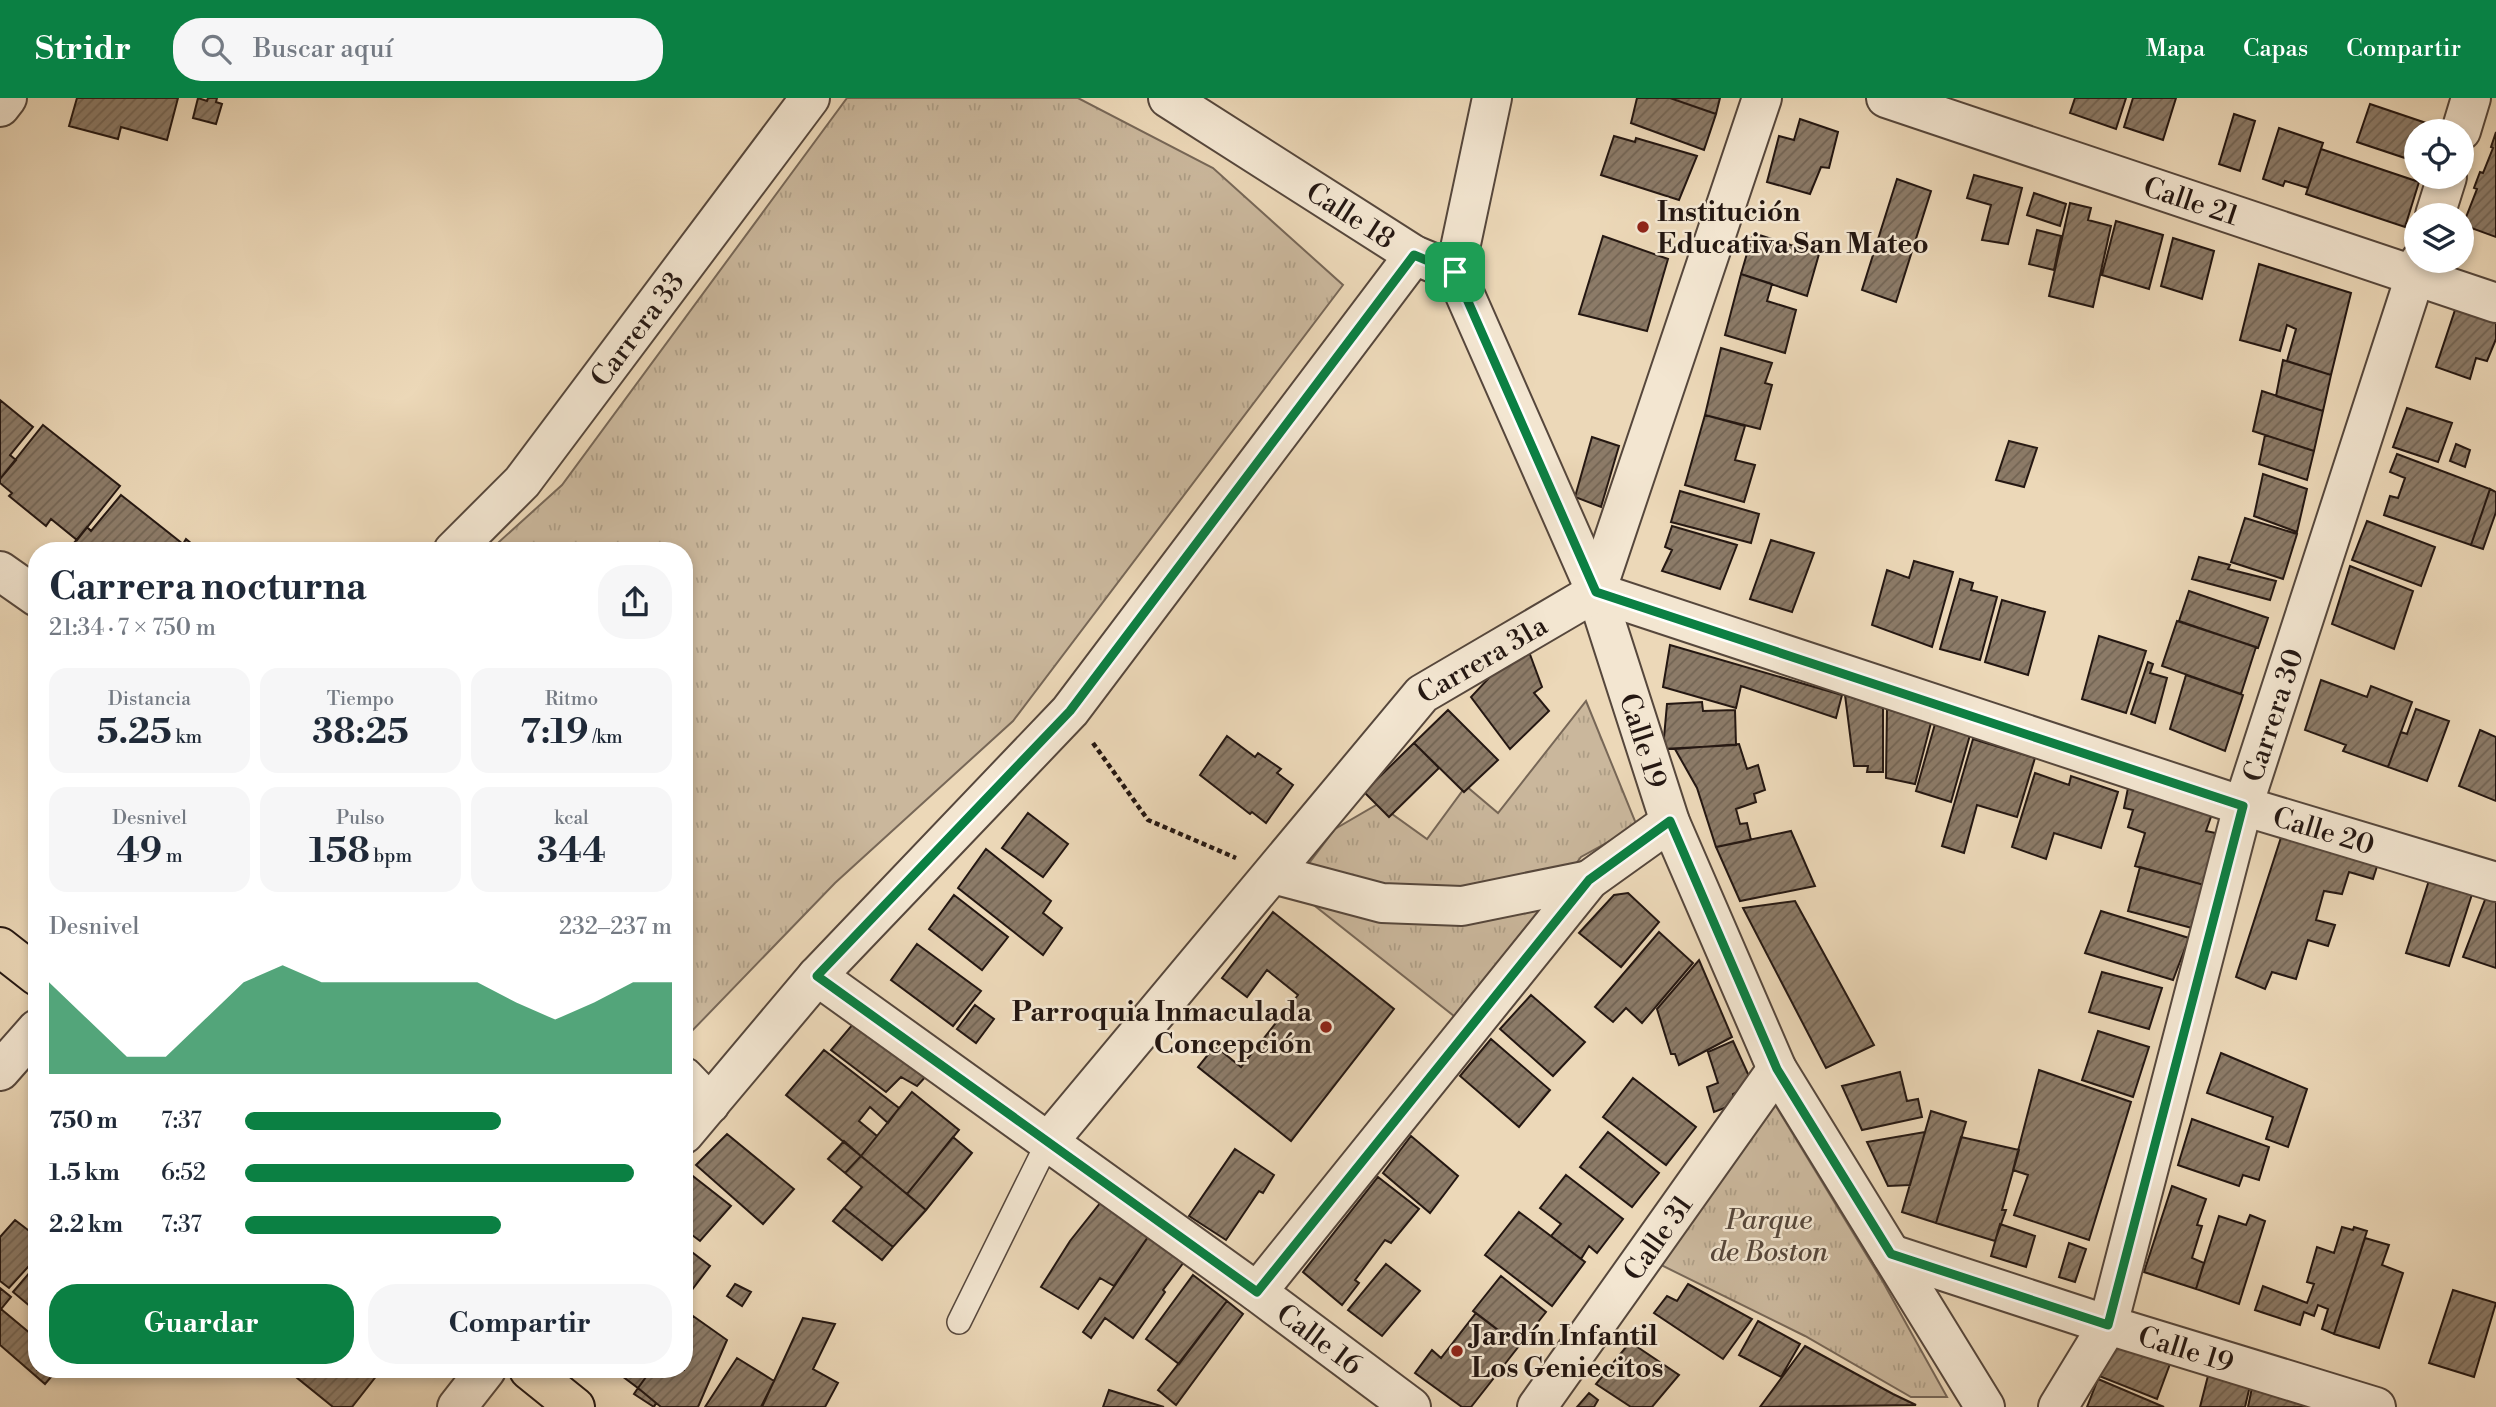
<!DOCTYPE html>
<html lang="es">
<head>
<meta charset="utf-8">
<style>
	:root { --surface:#fff; --page:#f6f6f7; --text:#1f2937; --muted:#747a83; --accent:#0b8043 }
	body { margin:0; font-family:"Libre Bodoni",serif; background:var(--page); color:var(--text); height:100vh; display:flex; flex-direction:column; font-size:26px; white-space:nowrap }
	* { box-sizing:border-box; margin:0 }
	p { font-size:23px; color:var(--muted) }
	.icon { flex:none; width:38px; height:38px; fill:none; stroke:currentColor; stroke-width:2; stroke-linecap:round; stroke-linejoin:round }
	.map { position:relative; flex:1; overflow:hidden }
	.sheet { position:absolute; left:28px; top:444px; width:665px; height:836px; display:flex; flex-direction:column; background:var(--surface); border-radius:28px; box-shadow:0 4px 10px #0003 }
	.sheet>* { flex:none }
	.controls { position:absolute; left:2404px; top:21px; display:grid; gap:14px }
	.controls a { display:grid; place-items:center; width:70px; height:70px; border-radius:50%; background:var(--surface); box-shadow:0 4px 10px #0003; font-size:35px }
	.pin { position:absolute; display:grid; place-items:center; width:60px; height:60px; color:#fff; margin:-30px; border-radius:14px; box-shadow:0 4px 10px #0006 }
	.round { display:grid; place-items:center; flex:none; width:74px; height:74px; border-radius:28px; background:var(--page) }
	.headline { display:flex; align-items:center; justify-content:space-between; height:119px; padding:0 21px }
	h1 { font-size:38px; font-weight:700; line-height:52px }
	.figures { display:grid; grid-template-columns:repeat(3,1fr); gap:10px; height:119px; padding:7px 21px }
	.figures div { display:grid; align-content:center; border-radius:18px; background:var(--page); text-align:center }
	.figures b { font-size:35px; font-weight:700 }
	.figures small { font-size:19px; font-weight:400 }
	.figures p { font-size:19px }
	.chart { height:196px; padding:14px 21px }
	.chart p { display:flex; justify-content:space-between }
	.chart svg { width:100%; height:126px; margin-top:7px; fill:var(--accent); opacity:.7 }
	.button { display:flex; gap:14px; margin-top:auto; padding:14px 21px }
	.button a { flex:1; height:80px; border-radius:28px; background:var(--accent); color:#fff; font-size:28px; font-weight:700; line-height:80px; text-align:center }
	.button a+a { background:var(--page); color:var(--text) }
	ul { padding:0 21px; list-style:none; font-size:23px }
	li { display:grid; grid-template-columns:112px 84px 1fr; align-items:center; height:52px }
	li i { height:18px; border-radius:9px; background:var(--accent) }
	header { display:flex; align-items:center; gap:42px; box-sizing:border-box; height:98px; padding:0 35px; background:var(--accent); color:#fff }
	header strong { font-size:33px }
	nav { display:flex; gap:38px; margin-inline-start:auto; font-size:24px }
	.search { width:490px; height:63px; background:var(--page); display:flex; align-items:center; gap:18px; box-sizing:border-box; padding:0 24px; border-radius:28px; color:var(--muted); font-size:26px }
	.map>svg:first-child { display:block }
	.park { fill:url(#park-tufts); stroke:#776757; stroke-width:2 }
	.building { fill:url(#building-hatch); stroke:#241712; stroke-width:2 }
	.lines { fill:none; stroke-linecap:round; stroke-linejoin:round }
	.service-casing { stroke:#56473c; stroke-width:26 }
	.minor-casing { stroke:#56473c; stroke-width:42 }
	.trunk-casing { stroke:#241712; stroke-width:42 }
	.path { stroke:#241712; stroke-width:4.5; stroke-dasharray:5 3.5; stroke-linecap:butt }
	.service { stroke:#f3e6d1; stroke-width:23 }
	.minor { stroke:#f3e6d1; stroke-width:38 }
	.trunk { stroke:#ecd8b8; stroke-width:38 }
	.route-casing { stroke:#fff; stroke-width:14 }
	.route { stroke:#0b8043; stroke-width:9 }
	.poi-dot { fill:#8f2418; stroke:#f3e6d1; stroke-width:2.5 }
	.labels { text-anchor:middle; stroke-width:5; stroke-linejoin:round; paint-order:stroke }
	.street-label { font-size:28px; fill:#241712; stroke:#f3e6d1 }
	.poi-label { font-size:28px; font-weight:bold; fill:#241712; stroke:#f3e6d1; text-anchor:start }
	.park-label { font-size:28px; font-style:italic; fill:#56473b; stroke:#f3e6d1 }
</style>
</head>
<body>
<header>
<strong>Stridr</strong>
<div class="search"><svg class="icon" aria-label="search" viewBox="0 0 24 24"><circle cx="10" cy="10" r="6"/><path d="M15 15l6 6"/></svg>Buscar aquí</div>
<nav><a>Mapa</a><a>Capas</a><a>Compartir</a></nav>
</header>
<div class="map">
<svg width="2496" height="1309" viewBox="0 0 2496 1309">
	<defs>
		<pattern id="park-tufts" width="24" height="20" patternUnits="userSpaceOnUse" patternTransform="scale(1.75)"><rect width="24" height="20" fill="#cab79c"/><path d="M3 7l-1-3M5 7V3M7 7l1-3M15 17l-1-3M17 17v-4M19 17l1-3" fill="none" stroke="#ad9d85"/></pattern>
		<pattern id="building-hatch" width="6" height="6" patternUnits="userSpaceOnUse" patternTransform="scale(1.75)"><rect width="6" height="6" fill="#8c7b68"/><path d="M-1 1l2-2M0 6l6-6M5 7l2-2" fill="none" stroke="#726454"/></pattern>
	</defs>
	<rect width="100%" height="100%" fill="#ecd8b8"/>
	<filter id="stains"><feTurbulence type="fractalNoise" baseFrequency=".00286" numOctaves="4"/><feColorMatrix values="0 0 0 0 .2 0 0 0 0 .09 0 0 0 0 .02 0 0 0 .5 -.17"/></filter>
	<radialGradient id="worn" r=".72"><stop offset=".6" stop-color="#630" stop-opacity="0"/><stop offset="1" stop-color="#630" stop-opacity=".3"/></radialGradient>
	<path class="park" d="M847,0H1078L1213,70L1343,187L1013,623L835,785L689,936L684,932V453H489L562,387Z
		M1586,603L1637,728L1581,759L1459,922L1291,789L1335,731L1378,706L1427,741L1466,688L1498,715Z
		M1774,1005L1883,1184L1947,1299H1911L1805,1238L1657,1165Z"/>
	<path class="building" d="M77,0H178L167,42L121,29L118,41L69,28Z
		M198,0L207,3L208,0H217L216,4L222,6L216,26L193,20Z
		M1637,0H1670L1716,16L1704,52L1631,25Z
		M1670,0H1720L1716,16Z
		M2075,0H2126L2116,31L2070,15Z
		M2133,0H2176L2163,42L2124,29Z
		M2370,6L2432,27L2430,33H2417V64L2357,44Z
		M2234,16L2255,23L2240,73L2219,66Z
		M1800,21L1838,34L1829,70L1821,69L1810,96L1767,84L1779,38L1794,42Z
		M2279,30L2323,45L2308,90L2285,83L2283,88L2263,81Z
		M2496,34V139L2463,127L2477,91L2474,90L2480,74L2483,75L2493,50L2491,49Z
		M1614,38L1635,44L1636,40L1697,58L1679,102L1601,77Z
		M2321,51L2419,84L2405,129L2306,96Z
		M1974,77L2022,90L2008,146L1982,142L1991,107L1967,100Z
		M1897,81L1931,93L1896,204L1862,192Z
		M2034,95L2066,106L2060,128L2027,117Z
		M2070,105L2091,110L2088,122L2111,128L2093,209L2049,198Z
		M2116,123L2163,137L2149,191L2102,177Z
		M2037,132L2061,138L2054,172L2029,166Z
		M1753,135L1819,156L1807,198L1741,176Z
		M1603,138L1668,161L1647,233L1579,216Z
		M2173,140L2214,153L2202,201L2161,188Z
		M2259,166L2351,195L2331,277L2287,263L2296,231L2287,227L2280,253L2240,242Z
		M1741,176L1772,186L1767,203L1796,212L1785,255L1725,237Z
		M2460,197L2496,209V241L2487,263L2476,260L2470,281L2436,269Z
		M1721,250L1772,265L1765,285L1772,287L1760,331L1705,317Z
		M2283,262L2331,277L2323,313L2276,298Z
		M2262,293L2323,313L2314,353L2253,333Z
		M0,302L33,329L10,357L16,362L0,381Z
		M2407,310L2452,325L2438,364L2393,349Z
		M1705,317L1745,328L1735,362L1755,367L1744,404L1685,387Z
		M43,327L120,388L77,442L51,421L46,428L9,398L12,395L0,385V381Z
		M2265,337L2314,353L2307,382L2259,366Z
		M1592,339L1619,348L1601,409L1575,399Z
		M2009,343L2037,350L2024,389L1996,382Z
		M2456,346L2470,352L2465,369L2450,363Z
		M2397,356L2490,391L2471,447L2384,417L2390,398L2398,400L2405,380L2390,374Z
		M2263,376L2307,391L2297,434L2254,418Z
		M2490,391L2496,394V414L2483,451L2471,447Z
		M1680,393L1759,416L1751,445L1671,424Z
		M121,397L183,446L186,441L198,451L197,453H72L69,451L87,429L91,433Z
		M2245,420L2297,436L2283,481L2231,464Z
		M2367,423L2435,449L2421,488L2352,462Z
		M1672,428L1737,447L1720,491L1662,473L1672,452L1665,449Z
		M1771,442L1814,455L1792,514L1750,501Z
		M2199,459L2230,467L2228,471L2276,483L2270,502L2192,481Z
		M1914,463L1953,474L1932,549L1872,527L1887,472L1909,480Z
		M2350,468L2413,493L2394,551L2332,526Z
		M1960,481L1973,485L1971,492L1997,499L1980,562L1940,551Z
		M2189,493L2268,520L2258,550L2179,523Z
		M2002,502L2045,514L2028,577L1985,564Z
		M2177,523L2256,549L2241,596L2162,568Z
		M2099,538L2146,553L2126,615L2082,601Z
		M1670,547L1842,597L1836,620L1741,588L1736,610L1663,589Z
		M1518,549L1528,551L1542,589L1534,595L1549,613L1510,651L1471,599Z
		M2148,564L2153,566L2150,575L2167,580L2155,625L2131,616Z
		M2186,577L2243,597L2225,653L2170,631Z
		M2321,582L2367,599L2371,588L2412,604L2388,669L2343,653L2346,647L2305,632Z
		M1845,597L1883,610V674H1867L1868,668H1854Z
		M1702,604L1703,613L1735,612L1736,647L1663,651L1667,606Z
		M1887,611L1931,625L1915,686L1886,680Z
		M2416,611L2449,623L2427,683L2388,669L2401,634L2407,636Z
		M1448,612L1498,662L1464,694L1414,645Z
		M1935,626L1970,637L1951,704L1916,693Z
		M2480,632L2496,639V703L2459,688Z
		M1227,638L1255,659L1258,655L1281,671L1277,675L1293,687L1266,725L1252,714L1250,716L1200,677Z
		M1973,641L2035,660L2017,719L1977,707L1964,755L1942,748Z
		M1414,645L1439,670L1389,719L1364,694Z
		M1739,646L1747,671L1758,667L1765,692L1754,696L1756,704L1736,711L1740,726L1747,725L1751,742L1716,749L1697,690L1675,651Z
		M2035,675L2069,687L2071,678L2118,694L2101,750L2054,735L2046,761L2012,749Z
		M2128,690L2212,716L2206,733L2220,736L2204,787L2135,768L2145,735L2128,729L2133,712L2124,710Z
		M1028,715L1068,746L1043,779L1002,750Z
		M2285,727L2380,759L2373,781L2349,774L2342,796L2324,793L2316,822L2335,827L2328,848L2308,842L2296,881L2272,874L2265,891L2236,879Z
		M1791,733L1815,788L1740,803L1716,749Z
		M986,751L1051,803L1043,815L1062,830L1043,857L958,790Z
		M2140,769L2204,787L2192,830L2128,813Z
		M2431,776L2474,790L2449,868L2406,855Z
		M2488,794L2496,797V870L2463,859Z
		M1628,795L1659,824L1621,869L1579,835L1614,797Z
		M954,797L1008,839L982,872L929,831Z
		M1795,803L1874,947L1826,970L1743,810Z
		M2101,813L2189,840L2173,882L2085,855Z
		M1273,814L1394,911L1291,1043L1198,969L1215,948L1241,969L1298,897L1267,872L1247,899L1222,880Z
		M1659,834L1693,865L1642,925L1626,910L1613,924L1595,909Z
		M917,846L981,893L953,928L891,882Z
		M1699,862L1732,939L1679,967L1675,956H1671L1657,911Z
		M2102,874L2162,890L2149,931L2089,914Z
		M1531,897L1585,944L1553,978L1500,931Z
		M975,907L994,921L976,945L957,931Z
		M859,919L928,976L917,988L901,979L886,994L831,952Z
		M2098,933L2149,949L2133,999L2082,982Z
		M1491,941L1550,992L1519,1029L1460,978Z
		M1733,943L1753,987L1733,996L1735,1006L1714,1014L1707,989L1718,985L1708,954Z
		M824,952L899,1010L888,1025L870,1009L859,1023L877,1038L861,1058L786,997Z
		M2221,955L2307,991L2288,1049L2266,1041L2273,1019L2207,995Z
		M2039,972L2131,1004L2089,1142L2014,1117L2028,1077L2013,1072Z
		M1900,974L1907,1003L1918,1001L1922,1019L1862,1032L1842,988Z
		M1633,980L1696,1029L1666,1067L1603,1019Z
		M912,994L959,1032L907,1096L861,1058Z
		M1931,1013L1966,1024L1936,1125L1902,1114Z
		M2192,1021L2269,1049L2259,1082L2243,1077L2239,1088L2178,1067Z
		M1608,1034L1659,1075L1632,1109L1580,1069Z
		M1925,1034L1910,1087L1888,1088L1867,1044Z
		M727,1036L794,1091L763,1126L696,1067Z
		M1411,1038L1458,1078L1430,1115L1383,1075Z
		M953,1039L972,1055L926,1112L907,1096Z
		M1961,1039L2019,1052L2002,1112H2006L1995,1143L1936,1125Z
		M844,1043L861,1058L845,1075L828,1061Z
		M1235,1051L1274,1077L1263,1095L1259,1093L1226,1142L1189,1118Z
		M861,1058L926,1112L893,1149L844,1110L862,1089L845,1075Z
		M689,1075L731,1108L700,1143L684,1131V1080Z
		M1566,1077L1623,1121L1597,1155L1589,1148L1581,1161L1551,1138L1561,1126L1540,1110Z
		M1378,1079L1419,1111L1391,1145L1385,1142L1355,1182L1359,1185L1342,1207L1303,1174Z
		M2172,1088L2206,1101L2197,1127L2202,1128L2192,1160L2204,1165L2196,1191L2144,1174Z
		M1105,1099L1150,1136L1114,1188L1100,1180L1078,1211L1041,1189L1070,1143Z
		M844,1110L893,1149L882,1162L833,1123Z
		M1519,1114L1585,1164L1552,1208L1485,1157Z
		M2250,1117L2265,1123L2239,1206L2196,1191L2219,1118L2246,1127Z
		M15,1122L37,1139V1159L9,1190L0,1183V1139Z
		M2000,1126L2035,1138L2026,1169L1991,1158Z
		M2342,1129L2353,1132L2354,1129L2367,1133L2334,1236L2322,1231L2328,1211L2318,1207L2314,1218L2304,1214L2300,1227L2255,1212L2263,1188L2307,1205L2314,1186L2307,1184L2317,1149L2334,1155Z
		M1150,1136L1184,1164L1163,1192L1165,1194L1133,1240L1105,1220L1091,1240L1083,1234Z
		M2365,1140L2389,1147L2382,1167L2403,1175L2379,1250L2334,1236Z
		M2069,1145L2086,1151L2075,1184L2059,1179Z
		M684,1148L710,1168L685,1201L684,1200Z
		M37,1166V1214L13,1194Z
		M1386,1166L1420,1193L1382,1238L1348,1212Z
		M1193,1177L1227,1203L1179,1266L1146,1241Z
		M1501,1178L1546,1214L1519,1248L1473,1213Z
		M735,1186L751,1194L742,1208L727,1198Z
		M1688,1186L1752,1221L1723,1261L1654,1215L1667,1198L1677,1203Z
		M0,1190L11,1199L1,1211L37,1241V1272H57L45,1286L0,1247Z
		M2453,1192L2496,1205L2474,1279L2429,1265Z
		M1227,1203L1243,1216L1176,1307L1158,1292Z
		M1476,1215L1519,1248L1471,1309H1462L1415,1275L1432,1252L1441,1260Z
		M693,1218L727,1242L698,1309H661L638,1290L651,1272H684V1230Z
		M803,1220L835,1226L813,1271L838,1285L825,1309H762Z
		M1758,1223L1800,1246L1781,1279L1739,1257Z
		M2115,1232L2174,1255L2157,1301L2099,1278Z
		M1630,1244L1679,1277L1652,1309H1631L1596,1286Z
		M1805,1248L1893,1296L1916,1307L1760,1309Z
		M737,1260L774,1283L761,1309H705Z
		M2211,1266L2252,1279L2245,1309H2200Z
		M302,1272H381L352,1309H333L296,1279Z
		M614,1272H651L638,1290Z
		M2254,1280L2308,1299L2305,1309H2248Z
		M2098,1281L2164,1309H2087Z
		M638,1290L656,1305L654,1309L634,1296Z
		M1109,1292L1164,1309H1103Z
		M1589,1295L1598,1302L1594,1309H1577Z"/>
	<g class="lines">
		<defs>
			<path id="service" d="M959,1224L1048,1044"/>
			<g id="minor">
				<path id="s1" d="M1168,0L1414,157L1455,174L1596,494L1670,724L1777,971L1985,1309"/>
				<path id="s2" d="M1886,0L2496,205"/>
				<path d="M0,9L7,0"/>
				<path d="M2461,33L2471,0"/>
				<path d="M2435,117L2447,79"/>
				<path d="M1455,174L1492,0"/>
				<path id="s3" d="M453,453L522,384L810,0"/>
				<path d="M0,473L37,499"/>
				<path id="s4" d="M1596,494L2243,708L2496,784"/>
				<path d="M1273,776L1382,805L1462,808L1589,782"/>
				<path id="s5" d="M817,878L1257,1194L1411,1309"/>
				<path d="M0,973L37,931"/>
				<path d="M684,979L710,1006"/>
				<path d="M684,1036L817,878L1070,613L1414,157"/>
				<path id="s6" d="M1048,1044L1422,596L1596,494L1762,0"/>
				<path id="s7" d="M1891,1156L2108,1227L2376,1309"/>
				<path d="M1257,1194L1589,782L1670,724"/>
				<path d="M457,1309L486,1272"/>
				<path id="s8" d="M1537,1309L1777,971"/>
				<path id="s9" d="M2058,1309L2108,1227L2243,708L2420,163"/>
			</g>
			<path id="trunk" d="M0,849L37,878
				M529,1272L575,1309"/>
		</defs>
		<use href="#service" class="service-casing"/>
		<use href="#minor" class="minor-casing"/>
		<use href="#trunk" class="trunk-casing"/>
		<path class="path" d="M1093,645L1148,722L1236,760"/>
		<use href="#service" class="service"/>
		<use href="#minor" class="minor"/>
		<use href="#trunk" class="trunk"/>
	</g>
	<g class="lines">
		<defs>
			<path id="route" d="M1414,157L1455,174L1596,494L2243,708L2108,1227L1891,1156L1777,971L1670,723L1589,782L1257,1194L817,878L1070,613Z"/>
		</defs>
		<use href="#route" class="route-casing"/>
		<use href="#route" class="route"/>
	</g>
	<g class="poi-dot">
		<circle cx="1643" cy="129" r="7"/>
		<circle cx="1326" cy="929" r="7"/>
		<circle cx="1457" cy="1253" r="7"/>
	</g>
	<g class="labels">
		<g class="street-label">
			<text dy="10" stroke="none"><textPath href="#s2" startOffset="322">Calle 21</textPath></text>
			<text dy="10" stroke="none"><textPath href="#s1" startOffset="217">Calle 18</textPath></text>
			<text dy="10" stroke="none"><textPath href="#s3" startOffset="289">Carrera 33</textPath></text>
			<text dy="10" stroke="none"><textPath href="#s6" startOffset="653">Carrera 31a</textPath></text>
			<text dy="10" stroke="none"><textPath href="#s9" startOffset="728">Carrera 30</textPath></text>
			<text dy="10" stroke="none"><textPath href="#s1" startOffset="842">Calle 19</textPath></text>
			<text dy="10" stroke="none"><textPath href="#s4" startOffset="766">Calle 20</textPath></text>
			<text dy="10" stroke="none"><textPath href="#s8" startOffset="208">Calle 31</textPath></text>
			<text dy="10" stroke="none"><textPath href="#s5" startOffset="620">Calle 16</textPath></text>
			<text dy="10" stroke="none"><textPath href="#s7" startOffset="310">Calle 19</textPath></text>
		</g>
		<g class="poi-label">
			<text x="1657" y="123">Institución<tspan x="1657" dy="32">Educativa San Mateo</tspan></text>
			<text x="1312" y="923" text-anchor="end">Parroquia Inmaculada<tspan x="1312" dy="32">Concepción</tspan></text>
			<text x="1471" y="1247">Jardín Infantil<tspan x="1471" dy="32">Los Geniecitos</tspan></text>
		</g>
		<g class="park-label">
			<text x="1769" y="1131">Parque<tspan x="1769" dy="32">de Boston</tspan></text>
		</g>
	</g>
	<rect width="100%" height="100%" filter="url(#stains)"/>
	<rect width="100%" height="100%" fill="url(#worn)"/>
</svg>
<div class="controls">
<a><svg class="icon" aria-label="locate" viewBox="0 0 24 24"><circle cx="12" cy="12" r="6"/><path d="M12 2v4M12 18v4M2 12h4M18 12h4"/></svg></a>
<a><svg class="icon" aria-label="layers" viewBox="0 0 24 24"><path d="M12 4l9 5-9 5-9-5zM3 14l9 5 9-5"/></svg></a>
</div>
<div class="pin" style="left:1455px;top:174px;background:#1e9e55"><svg class="icon" aria-label="arrive" viewBox="0 0 24 24"><path d="M6 21V4h12l-3 4 3 4H6"/></svg></div>
<section class="sheet">
<div class="headline"><div><h1>Carrera nocturna</h1><p>21:34 · 7 × 750 m</p></div><a class="round"><svg class="icon" aria-label="share" viewBox="0 0 24 24"><path d="M12 15V3M7 8l5-5 5 5M5 13v7h14v-7"/></svg></a></div>
<div class="figures">
<div><p>Distancia</p><b>5.25<small> km</small></b></div>
<div><p>Tiempo</p><b>38:25</b></div>
<div><p>Ritmo</p><b>7:19<small> /km</small></b></div>
</div>
<div class="figures">
<div><p>Desnivel</p><b>49<small> m</small></b></div>
<div><p>Pulso</p><b>158<small> bpm</small></b></div>
<div><p>kcal</p><b>344</b></div>
</div>
<div class="chart"><p><span>Desnivel</span>232–237 m</p>
<svg viewBox="0 0 160 44" preserveAspectRatio="none"><path d="M0 44V12L10 25L20 38L30 38L40 25L50 12L60 6L70 12L80 12L90 12L100 12L110 12L120 19L130 25L140 19L150 12L160 12V44z"/></svg>
</div>
<ul>
<li><b>750 m</b>7:37<i style="width:60%"></i></li>
<li><b>1.5 km</b>6:52<i style="width:91%"></i></li>
<li><b>2.2 km</b>7:37<i style="width:60%"></i></li>
</ul>
<div class="button"><a>Guardar</a><a>Compartir</a></div>
</section>
</div>
</body>
</html>
